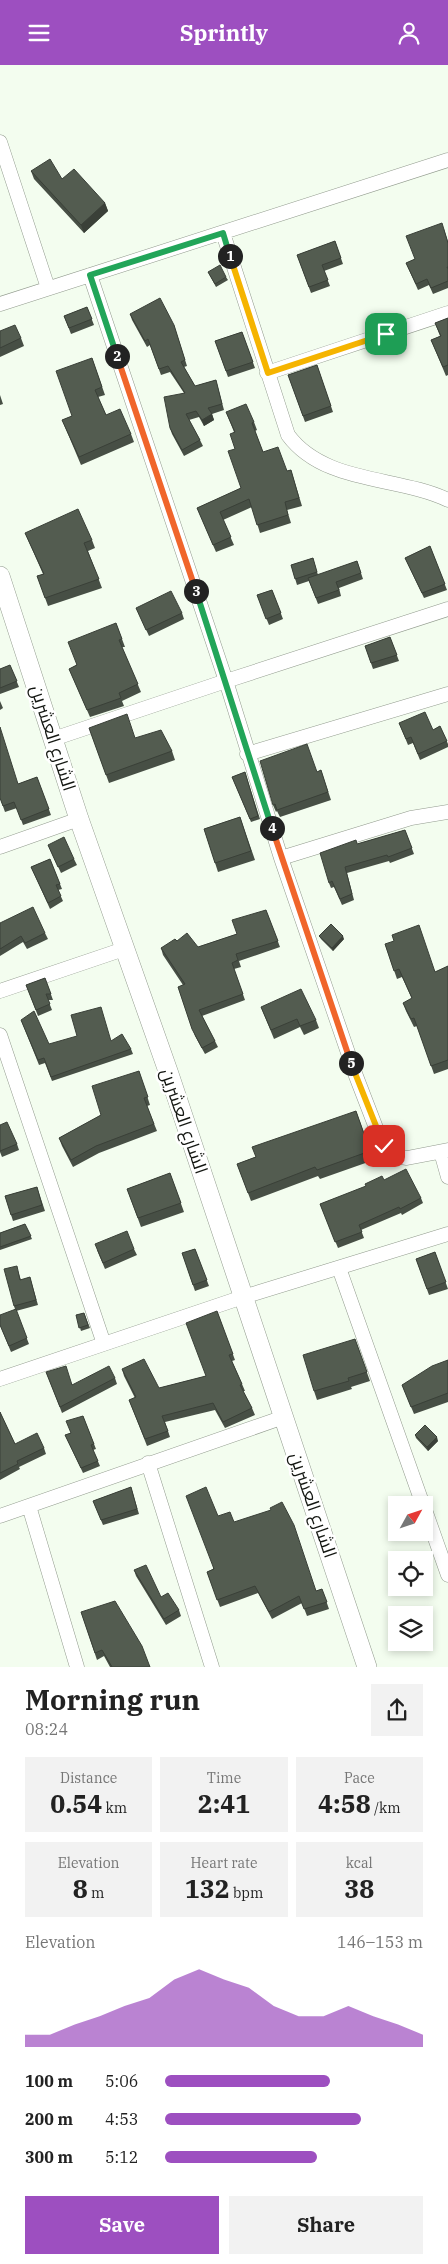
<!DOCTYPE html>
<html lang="en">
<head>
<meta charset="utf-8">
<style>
	:root { --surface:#fff; --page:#f2f2f2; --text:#222; --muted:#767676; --accent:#9d4fc0 }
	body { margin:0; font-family:"IBM Plex Serif",Cairo,serif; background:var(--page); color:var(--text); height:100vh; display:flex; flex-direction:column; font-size:19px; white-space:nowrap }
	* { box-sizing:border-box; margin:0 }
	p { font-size:16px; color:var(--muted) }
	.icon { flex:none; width:28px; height:28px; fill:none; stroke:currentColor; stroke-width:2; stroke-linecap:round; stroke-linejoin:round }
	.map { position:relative; height:1602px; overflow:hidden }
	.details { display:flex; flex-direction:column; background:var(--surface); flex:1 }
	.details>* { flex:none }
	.needle { width:32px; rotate:50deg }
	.controls { position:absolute; left:388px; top:1431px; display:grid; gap:10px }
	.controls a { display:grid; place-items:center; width:45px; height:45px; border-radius:0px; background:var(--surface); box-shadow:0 2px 8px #0003; font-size:25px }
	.pin { position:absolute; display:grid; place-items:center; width:42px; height:42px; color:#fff; margin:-21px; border-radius:10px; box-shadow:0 2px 8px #0006 }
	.km { position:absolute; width:25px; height:25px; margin:-12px; border-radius:50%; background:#222; color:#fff; font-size:14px; line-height:25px; text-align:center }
	.round { display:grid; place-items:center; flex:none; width:52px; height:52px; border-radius:0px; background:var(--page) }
	.headline { display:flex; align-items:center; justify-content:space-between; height:85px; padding:0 25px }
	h1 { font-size:28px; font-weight:700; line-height:38px }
	.stats { display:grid; grid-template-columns:repeat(3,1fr); gap:8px; height:85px; padding:5px 25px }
	.stats div { display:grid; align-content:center; border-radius:0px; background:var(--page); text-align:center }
	.stats b { font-size:25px; font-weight:700 }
	.stats small { font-size:14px; font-weight:400 }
	.stats p { font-size:14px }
	.chart { height:140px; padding:10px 25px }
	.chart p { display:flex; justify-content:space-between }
	.chart svg { width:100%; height:90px; margin-top:5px; fill:var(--accent); opacity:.7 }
	.action { display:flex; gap:10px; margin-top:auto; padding:10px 25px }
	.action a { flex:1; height:58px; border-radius:0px; background:var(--accent); color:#fff; font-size:20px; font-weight:700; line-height:58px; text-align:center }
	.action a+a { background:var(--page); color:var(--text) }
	ul { padding:0 25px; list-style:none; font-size:16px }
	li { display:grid; grid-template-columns:80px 60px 1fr; align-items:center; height:38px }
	li i { height:12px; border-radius:6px; background:var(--accent) }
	header { display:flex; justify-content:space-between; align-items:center; height:65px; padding:0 25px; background:var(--accent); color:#fff; font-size:22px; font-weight:700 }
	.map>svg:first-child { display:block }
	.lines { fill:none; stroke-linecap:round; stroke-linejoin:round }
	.street-casing { stroke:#929b8e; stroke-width:15 }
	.secondary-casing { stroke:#929b8e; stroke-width:20 }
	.street { stroke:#fff; stroke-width:14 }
	.secondary { stroke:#fff; stroke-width:19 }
	.wall { fill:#474f45 }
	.shaded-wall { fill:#3a4038 }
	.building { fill:#535c50; stroke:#3a4038 }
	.split-1-casing { stroke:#fff; stroke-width:10 }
	.split-2-casing { stroke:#fff; stroke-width:10 }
	.split-3-casing { stroke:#fff; stroke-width:10 }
	.split-4-casing { stroke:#fff; stroke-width:10 }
	.split-5-casing { stroke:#fff; stroke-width:10 }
	.split-6-casing { stroke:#fff; stroke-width:10 }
	.split-1 { stroke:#f5b400; stroke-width:6 }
	.split-2 { stroke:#22a559; stroke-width:6 }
	.split-3 { stroke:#f0652b; stroke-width:6 }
	.split-4 { stroke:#22a559; stroke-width:6 }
	.split-5 { stroke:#f0652b; stroke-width:6 }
	.split-6 { stroke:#f5b400; stroke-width:6 }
	.labels { text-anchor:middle; stroke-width:5; stroke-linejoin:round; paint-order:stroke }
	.street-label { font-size:18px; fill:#131611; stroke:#fff }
</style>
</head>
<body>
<header><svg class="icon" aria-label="menu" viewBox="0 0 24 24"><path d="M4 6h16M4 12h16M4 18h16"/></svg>Sprintly<svg class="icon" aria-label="person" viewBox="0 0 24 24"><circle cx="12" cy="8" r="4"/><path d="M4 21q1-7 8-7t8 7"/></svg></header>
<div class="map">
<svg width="448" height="1602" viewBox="0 0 448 1602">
	<rect width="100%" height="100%" fill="#f3fdef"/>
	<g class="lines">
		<defs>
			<path id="street" d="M0,77L48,223
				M223,168L288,370C324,419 398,411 448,435
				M90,210L226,616L281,793L356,1011L383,1081L395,1091L407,1093L448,1085
				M0,239L448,95
				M267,308L448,248
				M53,674L226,616L448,544
				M247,689L448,629
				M0,782L79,754
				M281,793L411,753L448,747
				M0,926L124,884
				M0,970L104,1279
				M441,1087L448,1112
				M339,1203L423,1440
				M0,1314L243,1232L448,1169
				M148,1398L212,1602
				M29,1441L77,1602
				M424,1442L448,1510
				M0,1451L284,1352"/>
			<path id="secondary" d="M0,511L79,754L169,1009L367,1602"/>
		</defs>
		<use href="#street" class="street-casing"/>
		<use href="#secondary" class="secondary-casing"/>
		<use href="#street" class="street"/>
		<use href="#secondary" class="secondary"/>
	</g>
	<path class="wall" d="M31,106L62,114L105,138L108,146L84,168L34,114Z
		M444,164L448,177V223L433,229L429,220L418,225L406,198L415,194Z
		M335,176L343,199L324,206L330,221L311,228L297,190Z
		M208,207L226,212L228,215L216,222Z
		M87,242L94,260L71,269L64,251Z
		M130,249L174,260L187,301L184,302L195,321L216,315L224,345L212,349L214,355L204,361L199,352L189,355L200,375L203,381L184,391L172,369L170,363L184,328L170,307L161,310L150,280L147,282L132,255Z
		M448,253V310L446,311L431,275L440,271L435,258Z
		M0,266L21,273L24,281L0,292Z
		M242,267L255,303L228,312L215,276Z
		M92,293L105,330L98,332L106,350L131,369L134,377L81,400L62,355L72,351Z
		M317,300L333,347L305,357L288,310Z
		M0,330L3,339L0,340Z
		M226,347L254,357L257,365L255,366L263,387L287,406L291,405L302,441L287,445L291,458L260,468L252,442L223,455L234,480L216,487L197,443L241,423L235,384L234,367Z
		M25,468L92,475L95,483L88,486L102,523L48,541L37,511L43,509Z
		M430,481L447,525L424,533L405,493Z
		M313,493L318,510L357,496L363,514L339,523L341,531L318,539L309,516L297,520L291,500Z
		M272,525L283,554L269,560L257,530Z
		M136,543L182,548L184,554L149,571Z
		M116,558L125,582H122L141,627L122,636L124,641L90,652L69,604L76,600Z
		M390,572L399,596L373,604L365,581Z
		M10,600L19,622L0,629V604Z
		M0,636L3,643L0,645Z
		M399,658L433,665L440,661L448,679V682L420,695L413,678L408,680Z
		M89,663L135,673L172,686L175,695L109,718Z
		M321,705L331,735L280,752L277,746L276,747L273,740L317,707Z
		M245,707L260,754L251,757L232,712Z
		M37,712L51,750L23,760L17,743L5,747L0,733L18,719Z
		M240,752L255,795L218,807L204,764Z
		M405,765L414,789L390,798L389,796L347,808L354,835L342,840L334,822L331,823L329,818L357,779Z
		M48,780L74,794L77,800L61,808Z
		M50,794L62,824L58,825L63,836L50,844L31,802Z
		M266,845L280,882L239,896L241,902L234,904L245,935L202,951L215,976L218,982L205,989L195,971L178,922L183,920L163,890L161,883L177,876L198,882L237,869Z
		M0,858L45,868L48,874L27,884L23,877L0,891Z
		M319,871L344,874L333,886L321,874Z
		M385,879L435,907L448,901V1004L434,1009L417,961L414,962L406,946L403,938L412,934L402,912L397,914Z
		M45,913L53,935H48L52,945L38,951L26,920Z
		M261,942L316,955L319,963L304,970L300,962L274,974Z
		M21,955L49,979L111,976L131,984L133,989L52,1016L45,998L39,1000Z
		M139,1006L150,1040L147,1041L157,1066L99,1088L73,1102L62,1081L59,1073L101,1050Z
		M356,1046L374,1095L320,1114L318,1111L251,1136L237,1099L255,1092Z
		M0,1060L17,1079L19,1085L2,1092L0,1087Z
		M170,1108L184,1147L141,1162L127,1124Z
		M384,1115L421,1133L423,1138L402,1150L401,1148L361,1165L364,1173L338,1183L320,1139Z
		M37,1122L45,1146L13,1156L5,1131Z
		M25,1159L32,1174L0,1185V1168Z
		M134,1184L137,1190L105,1204L97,1185Z
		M195,1184L209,1221L195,1226L182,1188Z
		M435,1187L448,1224L429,1230L416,1194Z
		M18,1206L21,1215L30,1212L38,1240L16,1246L29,1279L11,1287L0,1260L15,1244L14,1241Z
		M217,1246L235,1295L232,1296L242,1319L245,1326H243L252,1343L255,1350L225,1363L215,1345L165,1357L170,1372L147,1381L129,1335L135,1333L124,1311L122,1304L159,1323L206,1311Z
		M84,1248L90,1263L81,1266L76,1250Z
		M355,1274L370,1316L351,1322L352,1324L317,1335L314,1326Z
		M448,1295V1337L414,1349L402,1320Z
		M46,1307L73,1320L115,1313L117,1319L62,1348Z
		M0,1347L15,1379L44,1383L46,1389L19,1402L20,1404L0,1415Z
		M83,1351L96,1384L93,1385L100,1401L83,1408L65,1370L71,1368Z
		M415,1370L438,1376L428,1386L416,1373Z
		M131,1422L139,1449L103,1460L93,1436Z
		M218,1451L234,1457L316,1526L322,1524L329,1544L307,1551L302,1538L272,1554L258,1528L220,1542L207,1507L213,1504Z
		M134,1505L161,1532L179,1545L181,1551L166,1560L136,1511Z
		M81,1547L150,1602H110L104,1591L97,1595Z"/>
	<path class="shaded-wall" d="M105,138L108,146L84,168L81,160Z
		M212,349L214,355L204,361L202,355Z
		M343,871L344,874L333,886L332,883Z
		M437,1372L438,1376L428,1386L427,1382Z"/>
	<path class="building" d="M50,94L62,114L74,104L105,138L81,160L31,106Z
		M442,158L448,178V202H447L448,204V216L431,223L427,214L416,219L406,198L415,194L406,171Z
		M335,176L341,193L322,200L328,215L309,222L297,190Z
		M220,200L226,212L215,219L208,207Z
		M160,233L174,260L185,295L181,297L195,321L216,315L222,339L208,343L212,349L202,355L196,346L186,349L200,375L182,385L170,363L164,332L185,328L168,301L159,304L148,274L145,276L130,249Z
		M87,242L92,254L69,263L64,251Z
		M448,253V300L443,302L431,275L441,271L435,258Z
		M15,260L21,273L0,283V266Z
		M242,267L253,297L226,306L215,276Z
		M92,293L102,322L95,325L106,350L120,344L131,369L79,392L62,355L72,351L56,306Z
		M317,300L331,341L303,351L288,310Z
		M246,339L254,357L252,358L263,387L278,382L287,406L291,405L299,433L285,437L288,450L257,460L249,434L220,447L231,472L213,480L197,443L241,423L228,386L235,384L230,369L235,367L226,347Z
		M78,444L92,475L84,478L99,514L45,533L37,511L44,509L25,468Z
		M430,481L445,519L422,528L405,493Z
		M313,493L317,507L295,514L291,500Z
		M357,496L361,508L336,517L339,525L316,533L308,513Z
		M272,525L281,548L266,554L257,530Z
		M171,526L182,548L146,565L136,543Z
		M116,558L122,574L119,575L138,619L119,628L121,633L87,645L69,604L77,600L68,577Z
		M390,572L397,590L371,598L365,581Z
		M10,600L17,616L0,623V604Z
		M425,647L433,665L440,661L447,676L418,689L411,672L406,674L399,658Z
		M127,649L135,673L161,665L172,686L106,710L89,663Z
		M0,662L18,719L37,712L49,744L21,755L14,737L3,741L0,733Z
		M307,679L317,707L321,705L328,727L277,745L275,739L273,740L260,696Z
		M245,707L258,751L250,754L232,712Z
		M240,752L251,786L215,798L204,764Z
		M405,765L412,783L388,792L387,790L345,802L352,829L340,834L332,816L329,818L320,788L356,775L357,779Z
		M64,772L74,794L58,802L48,780Z
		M50,794L60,819L56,820L61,831L48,838L31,802Z
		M33,842L45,868L25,878L21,871L0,884V858Z
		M266,845L278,876L236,889L238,895L232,898L243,929L199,945L215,976L202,983L192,964L178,922L185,919L161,883L175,874L177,876L187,868L198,882L237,869L232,855Z
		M331,859L343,871L332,883L319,871Z
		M419,860L435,907L448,901V995L431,1001L414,953L411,954L403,938L412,933L399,904L394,906L385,879L394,876L392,870Z
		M45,913L51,929H46L50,939L36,945L26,920Z
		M301,924L316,955L300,961L297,954L271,965L261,942Z
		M101,942L111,976L122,969L131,984L51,1012L44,993L38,995L21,955L34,946L49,979L77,971L71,950Z
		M139,1006L148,1032L144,1033L154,1059L96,1081L71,1095L59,1073L101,1050L92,1021Z
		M356,1046L370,1086L317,1105L315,1102L248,1128L237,1099L256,1092L252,1082Z
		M7,1057L17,1079L0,1086V1060Z
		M406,1104L421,1133L400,1144L399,1142L359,1160L362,1167L335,1177L320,1139L366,1121L365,1119L382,1111L384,1115Z
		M170,1108L181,1138L138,1153L127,1124Z
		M37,1122L42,1140L11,1150L5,1131Z
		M25,1159L31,1171L0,1182V1168Z
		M127,1166L134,1184L103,1198L95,1179Z
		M195,1184L207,1215L193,1220L182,1188Z
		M435,1187L446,1217L427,1224L416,1194Z
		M17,1201L20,1215L30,1212L36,1235L14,1241L4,1204Z
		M16,1244L27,1273L9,1281L0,1260V1250Z
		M217,1246L233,1289L229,1290L242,1319L240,1320L252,1343L223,1357L213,1338L162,1351L168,1366L145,1374L129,1335L136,1332L122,1304L144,1294L159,1323L206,1311L186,1258Z
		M84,1248L88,1260L79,1263L76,1250Z
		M355,1274L367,1307L348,1313L349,1316L314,1326L303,1290Z
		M448,1295V1328L411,1342L402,1320L432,1301Z
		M66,1301L72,1320L109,1301L115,1313L60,1342L46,1307Z
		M0,1347L15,1379L37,1368L44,1383L17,1396L18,1399L0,1408Z
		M83,1351L94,1379L91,1380L98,1396L81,1403L65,1370L71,1368L66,1356Z
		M425,1360L437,1372L427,1382L415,1370Z
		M131,1422L137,1444L101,1455L93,1436Z
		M206,1422L218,1451L230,1447L234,1457L271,1445L270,1443L282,1437L294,1460L316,1526L322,1524L327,1537L304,1544L299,1531L269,1547L255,1521L217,1535L207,1507L214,1504L186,1431Z
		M146,1500L161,1532L168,1528L179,1545L164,1554L134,1505Z
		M115,1536L142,1581L150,1602H112L102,1585L95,1588L81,1547Z"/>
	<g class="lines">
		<defs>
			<path id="split-1" d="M230,191L268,308L386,269"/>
			<path id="split-2" d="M117,291L90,210L223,168L230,191"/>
			<path id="split-3" d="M117,291L196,526"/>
			<path id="split-4" d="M196,526L272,763"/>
			<path id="split-5" d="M272,763L351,998"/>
			<path id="split-6" d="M351,998L384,1081"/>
		</defs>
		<use href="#split-1" class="split-1-casing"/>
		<use href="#split-2" class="split-2-casing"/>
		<use href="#split-3" class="split-3-casing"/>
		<use href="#split-4" class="split-4-casing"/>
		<use href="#split-5" class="split-5-casing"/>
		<use href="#split-6" class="split-6-casing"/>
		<use href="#split-1" class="split-1"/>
		<use href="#split-2" class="split-2"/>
		<use href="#split-3" class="split-3"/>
		<use href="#split-4" class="split-4"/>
		<use href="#split-5" class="split-5"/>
		<use href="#split-6" class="split-6"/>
	</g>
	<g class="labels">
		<g class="street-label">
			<text transform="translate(53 673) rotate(72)" y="6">الشارع العشرين</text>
			<text transform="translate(184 1056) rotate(71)" y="6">الشارع العشرين</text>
			<text transform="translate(313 1440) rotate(71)" y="6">الشارع العشرين</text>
		</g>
	</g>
</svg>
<div class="controls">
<a><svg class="needle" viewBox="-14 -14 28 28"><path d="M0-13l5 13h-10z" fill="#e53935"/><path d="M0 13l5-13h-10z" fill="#767676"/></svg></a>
<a><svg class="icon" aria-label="locate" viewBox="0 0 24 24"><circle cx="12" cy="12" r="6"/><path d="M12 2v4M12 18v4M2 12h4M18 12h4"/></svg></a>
<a><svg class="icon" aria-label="layers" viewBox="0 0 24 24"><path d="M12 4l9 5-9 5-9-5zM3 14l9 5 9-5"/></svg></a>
</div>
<div class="pin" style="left:386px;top:269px;background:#1e9e55"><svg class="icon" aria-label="arrive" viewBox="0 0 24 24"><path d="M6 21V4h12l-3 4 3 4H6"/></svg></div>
<div class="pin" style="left:384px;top:1081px;background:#d93025"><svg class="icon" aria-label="check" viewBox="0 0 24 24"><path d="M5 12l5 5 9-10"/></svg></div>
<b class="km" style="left:230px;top:191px">1</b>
<b class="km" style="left:117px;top:291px">2</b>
<b class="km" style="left:196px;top:526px">3</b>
<b class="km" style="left:272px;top:763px">4</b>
<b class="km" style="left:351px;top:998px">5</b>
</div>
<section class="details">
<div class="headline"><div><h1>Morning run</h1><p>08:24</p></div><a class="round"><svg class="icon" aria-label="share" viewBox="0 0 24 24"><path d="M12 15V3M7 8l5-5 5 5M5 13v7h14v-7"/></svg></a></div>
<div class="stats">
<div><p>Distance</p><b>0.54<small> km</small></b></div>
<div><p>Time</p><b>2:41</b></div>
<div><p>Pace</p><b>4:58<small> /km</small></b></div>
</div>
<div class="stats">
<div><p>Elevation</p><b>8<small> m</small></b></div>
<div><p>Heart rate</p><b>132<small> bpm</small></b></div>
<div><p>kcal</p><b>38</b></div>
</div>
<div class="chart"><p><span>Elevation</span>146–153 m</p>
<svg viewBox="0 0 160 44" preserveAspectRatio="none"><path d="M0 44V38L10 38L20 33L30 29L40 24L50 20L60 11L70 6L80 11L90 15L100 24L110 29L120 29L130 24L140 29L150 33L160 38V44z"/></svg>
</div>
<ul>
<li><b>100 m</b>5:06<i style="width:64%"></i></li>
<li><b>200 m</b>4:53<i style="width:76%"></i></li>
<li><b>300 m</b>5:12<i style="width:59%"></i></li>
</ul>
<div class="action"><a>Save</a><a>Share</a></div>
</section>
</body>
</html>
